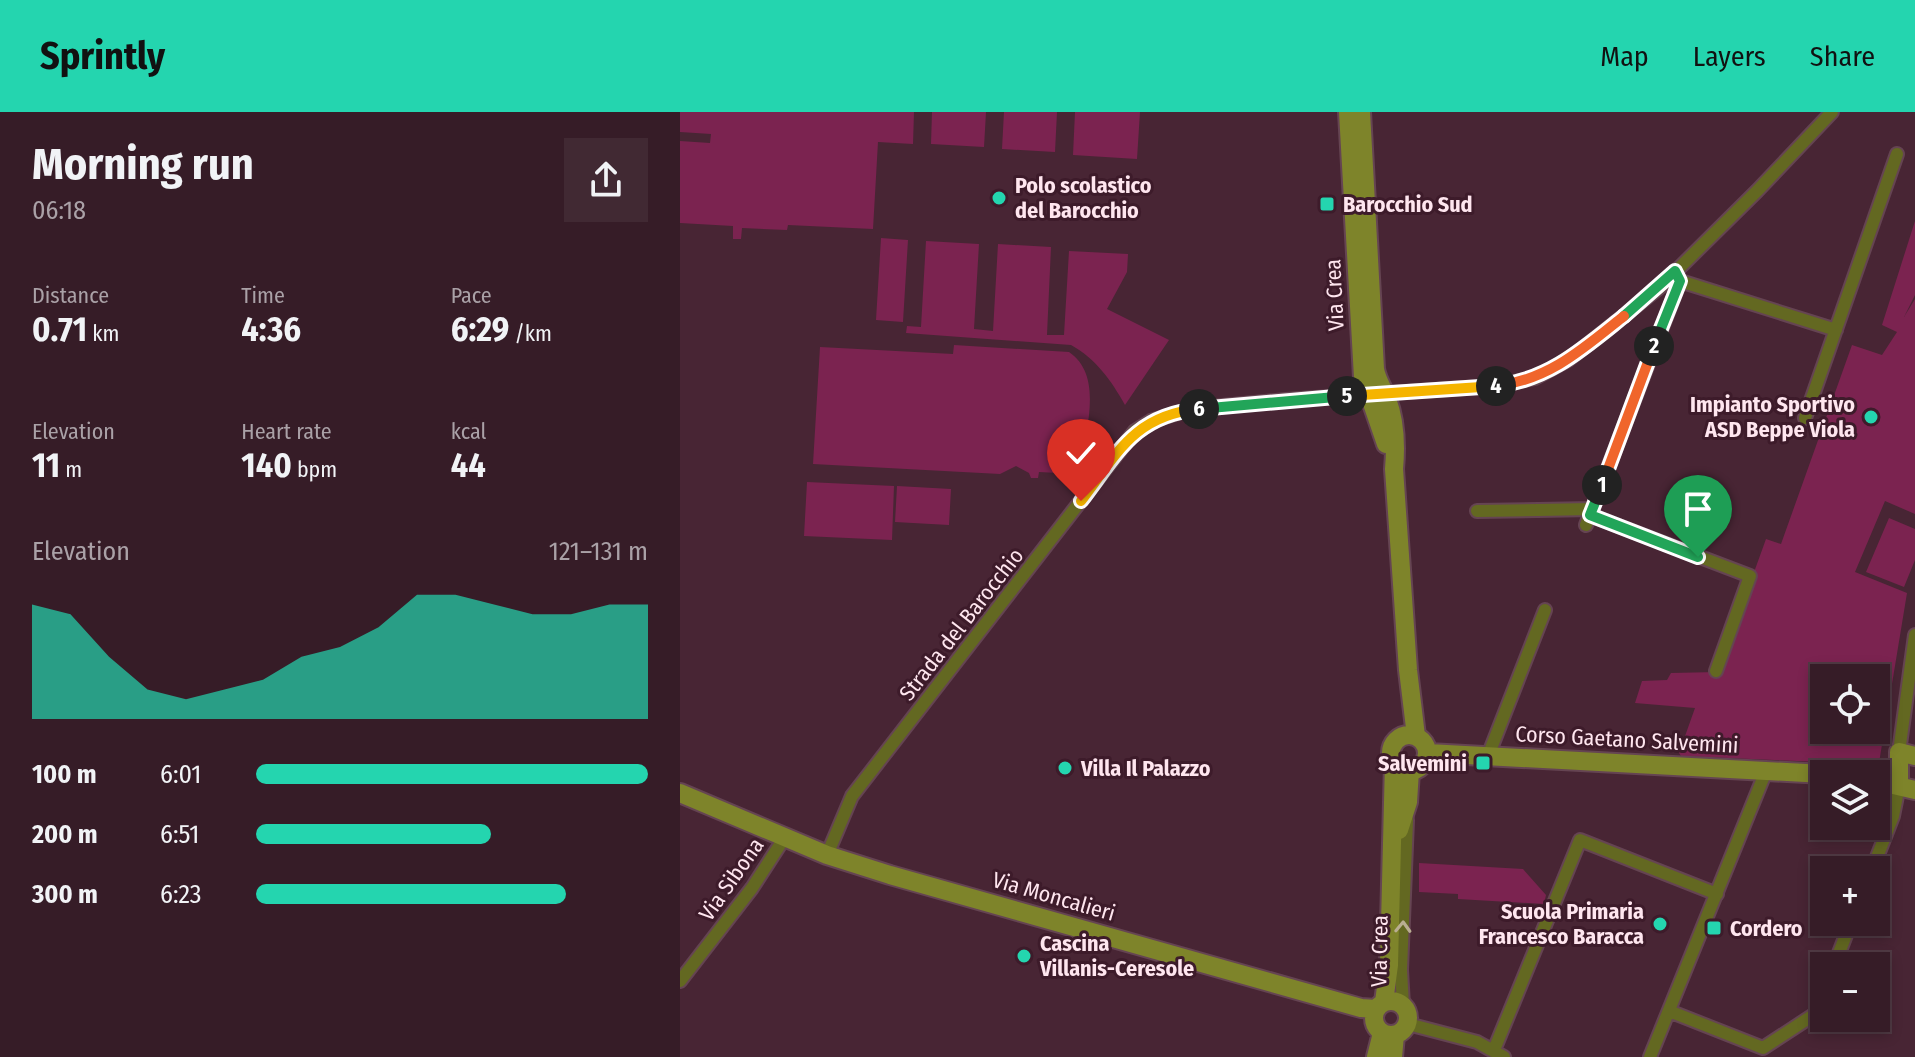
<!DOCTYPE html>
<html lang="en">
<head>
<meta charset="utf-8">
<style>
	:root { --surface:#361c27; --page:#412933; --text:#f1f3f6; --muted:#aaa1a7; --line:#503a44; --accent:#24d5af }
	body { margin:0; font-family:"Fira Sans Condensed",sans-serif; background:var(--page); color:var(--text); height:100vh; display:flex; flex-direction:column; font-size:30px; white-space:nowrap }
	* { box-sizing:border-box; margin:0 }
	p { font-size:26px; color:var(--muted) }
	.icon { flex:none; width:44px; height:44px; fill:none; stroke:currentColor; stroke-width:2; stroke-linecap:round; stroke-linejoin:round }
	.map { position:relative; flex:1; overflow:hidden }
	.drawer { display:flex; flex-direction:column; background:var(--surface); width:680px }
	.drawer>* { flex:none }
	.fabs { position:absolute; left:1130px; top:552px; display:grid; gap:16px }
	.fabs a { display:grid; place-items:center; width:80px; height:80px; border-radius:0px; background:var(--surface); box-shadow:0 4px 12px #0003,0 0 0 2px var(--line); font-size:40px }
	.pin { position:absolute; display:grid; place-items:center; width:68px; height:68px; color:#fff; margin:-82px -34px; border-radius:50% 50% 50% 0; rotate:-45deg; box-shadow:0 0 8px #0007 }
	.pin .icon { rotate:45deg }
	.km { position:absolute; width:40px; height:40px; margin:-20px; border-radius:50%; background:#222; color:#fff; font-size:22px; line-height:40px; text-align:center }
	.round { display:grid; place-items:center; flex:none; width:84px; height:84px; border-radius:0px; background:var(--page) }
	.headline { display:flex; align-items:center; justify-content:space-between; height:136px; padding:0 32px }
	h1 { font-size:44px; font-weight:700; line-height:60px }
	.metrics { display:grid; grid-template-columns:repeat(3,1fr); gap:12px; height:136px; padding:8px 32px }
	.metrics div { display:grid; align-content:center }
	.metrics b { font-size:34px; font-weight:700 }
	.metrics small { font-size:22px; font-weight:400 }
	.metrics p { font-size:22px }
	.chart { height:224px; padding:16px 32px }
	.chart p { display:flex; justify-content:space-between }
	.chart svg { width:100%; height:144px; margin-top:8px; fill:var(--accent); opacity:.7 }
	ul { padding:0 32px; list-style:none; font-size:26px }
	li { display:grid; grid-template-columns:128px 96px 1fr; align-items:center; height:60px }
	li i { height:20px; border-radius:10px; background:var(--accent) }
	header { display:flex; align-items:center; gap:48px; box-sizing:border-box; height:112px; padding:0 40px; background:var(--accent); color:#111 }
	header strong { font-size:38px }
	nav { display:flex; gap:44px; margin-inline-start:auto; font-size:28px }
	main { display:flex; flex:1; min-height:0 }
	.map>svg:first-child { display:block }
	.green { fill:#7b2350; fill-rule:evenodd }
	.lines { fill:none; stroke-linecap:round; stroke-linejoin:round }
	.street-casing { stroke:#654452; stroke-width:16 }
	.secondary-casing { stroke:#654452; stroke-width:22 }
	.street { stroke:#636821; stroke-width:12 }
	.secondary { stroke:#7e842a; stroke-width:18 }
	.oneway { stroke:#b9ad92 }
	.split-1-casing { stroke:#fff; stroke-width:16 }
	.split-2-casing { stroke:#fff; stroke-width:16 }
	.split-3-casing { stroke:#fff; stroke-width:16 }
	.split-4-casing { stroke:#fff; stroke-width:16 }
	.split-5-casing { stroke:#fff; stroke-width:16 }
	.split-6-casing { stroke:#fff; stroke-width:16 }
	.split-7-casing { stroke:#fff; stroke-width:16 }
	.split-1 { stroke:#22a559; stroke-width:10 }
	.split-2 { stroke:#f0652b; stroke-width:10 }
	.split-3 { stroke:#22a559; stroke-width:10 }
	.split-4 { stroke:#f0652b; stroke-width:10 }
	.split-5 { stroke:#f5b400; stroke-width:10 }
	.split-6 { stroke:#22a559; stroke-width:10 }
	.split-7 { stroke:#f5b400; stroke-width:10 }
	.poi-dot { fill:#24d5af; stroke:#3d1b2a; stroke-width:3 }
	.labels { text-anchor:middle; stroke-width:6; stroke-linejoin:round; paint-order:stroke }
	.poi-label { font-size:22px; font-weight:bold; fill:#ffe6ef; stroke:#3d1b2a; text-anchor:start }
	.street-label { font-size:22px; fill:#ffe6ef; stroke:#3d1b2a }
</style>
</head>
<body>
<header>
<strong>Sprintly</strong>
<nav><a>Map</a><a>Layers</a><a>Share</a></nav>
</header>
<main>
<section class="drawer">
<div class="headline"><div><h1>Morning run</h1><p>06:18</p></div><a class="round"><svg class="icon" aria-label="share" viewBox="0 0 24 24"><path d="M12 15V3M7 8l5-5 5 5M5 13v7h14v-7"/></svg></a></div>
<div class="metrics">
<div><p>Distance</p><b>0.71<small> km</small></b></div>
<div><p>Time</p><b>4:36</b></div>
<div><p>Pace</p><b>6:29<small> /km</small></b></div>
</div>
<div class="metrics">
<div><p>Elevation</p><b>11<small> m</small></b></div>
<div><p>Heart rate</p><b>140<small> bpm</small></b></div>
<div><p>kcal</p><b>44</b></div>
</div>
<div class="chart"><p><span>Elevation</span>121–131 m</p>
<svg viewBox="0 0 160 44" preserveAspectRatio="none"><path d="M0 44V9L10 12L20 25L30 35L40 38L50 35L60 32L70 25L80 22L90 16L100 6L110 6L120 9L130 12L140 12L150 9L160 9V44z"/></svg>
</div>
<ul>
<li><b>100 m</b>6:01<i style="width:100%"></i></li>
<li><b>200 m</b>6:51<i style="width:60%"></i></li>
<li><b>300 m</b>6:23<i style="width:79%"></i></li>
</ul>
</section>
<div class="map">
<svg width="1235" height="945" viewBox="0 0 1235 945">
	<rect width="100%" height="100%" fill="#482534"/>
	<path class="green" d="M0,0H234L233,32L198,30L193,117L108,113L107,118L62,116L61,127H53V114L0,111V29L30,31L31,22L0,20Z
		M252,0H306L304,35L251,32Z
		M324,0H377L375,40L322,37Z
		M395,0H460L457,47L393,43Z
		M1235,109V183L1224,205L1235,187V402L1205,389L1175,460L1227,481L1198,657L1142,650L1001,644L999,641L1015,596L955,591L962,569L987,568L991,561L1038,560L1086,427L1101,432L1172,233L1202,243L1217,220L1202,213ZM1144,566H1196V618H1144Z
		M201,126L228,128L223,210L196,208Z
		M246,129L299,132L294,217L313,219L318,132L371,135L367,223H384L389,139L448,142L447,160L427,197L489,228L445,293C431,268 416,247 391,233L226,221L227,214L241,215Z
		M274,233L389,240C415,258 411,291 407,319C388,330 380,340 378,361L359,360L358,366H351L349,361L336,354L320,362L133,352L140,235L273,242Z
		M127,370L214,374L212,428L124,424Z
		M217,374L271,377L269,413L215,410Z
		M1209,406L1235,417V448L1224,475L1186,460Z
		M739,751L843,757L866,783L864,792L778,787V782L739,780Z"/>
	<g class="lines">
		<defs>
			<path id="street" d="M1000,169L1156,218
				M1125,306L1217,42
				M797,399L912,397
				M910,403L1070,464L1036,559
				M906,413L1000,169L995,159
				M1219,640L1235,523
				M808,644L865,498
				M147,743L172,684L455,319L471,309L511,297L606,288L814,274L855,266L888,248L980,175L1077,79L1152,0
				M1192,758L1213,704L1219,674
				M1154,854L1171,810
				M0,869L72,776L105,725
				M723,893L721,858L727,708
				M989,899L1083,936L1135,902L1144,878
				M728,912L797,930L824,945
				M814,938L900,728L1037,782
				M970,945L1086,659"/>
			<path id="secondary" d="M668,0L683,265L706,332
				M681,0L695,257C697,269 703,276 707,287C715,308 716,335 714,357L728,558L736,624
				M711 641a18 18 0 1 1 36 0a18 18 0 1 1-36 0Z
				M748,641L1144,662
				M1196,669L1235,678
				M1219,674V640L1235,644
				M0,681L147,743L210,763L681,896L696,897
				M719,718L728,690L730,659
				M694 906a17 17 0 1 1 34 0a17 17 0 1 1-34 0Z
				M704,890L709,853L714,650
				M696,945L702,921
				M713,945L715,923"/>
		</defs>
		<use href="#street" class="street-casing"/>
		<use href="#secondary" class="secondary-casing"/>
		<use href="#street" class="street"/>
		<use href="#secondary" class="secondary"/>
	</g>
	<defs><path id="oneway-chevron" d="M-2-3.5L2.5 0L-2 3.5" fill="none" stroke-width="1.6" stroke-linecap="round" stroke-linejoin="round" transform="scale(2)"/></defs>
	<use class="oneway" href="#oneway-chevron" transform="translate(723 815) rotate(-88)"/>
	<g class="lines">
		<defs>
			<path id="split-1" d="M922,373L910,403L1018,445"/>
			<path id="split-2" d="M922,373L974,234"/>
			<path id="split-3" d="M944,204L995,159L1000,169L974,234"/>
			<path id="split-4" d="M816,274C869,268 904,236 944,204"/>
			<path id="split-5" d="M667,284L816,274"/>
			<path id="split-6" d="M519,297L667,284"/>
			<path id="split-7" d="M401,389C437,342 454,303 519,297"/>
		</defs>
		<use href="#split-1" class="split-1-casing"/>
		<use href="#split-2" class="split-2-casing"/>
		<use href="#split-3" class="split-3-casing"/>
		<use href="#split-4" class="split-4-casing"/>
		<use href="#split-5" class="split-5-casing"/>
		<use href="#split-6" class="split-6-casing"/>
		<use href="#split-7" class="split-7-casing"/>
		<use href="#split-1" class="split-1"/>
		<use href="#split-2" class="split-2"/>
		<use href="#split-3" class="split-3"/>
		<use href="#split-4" class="split-4"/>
		<use href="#split-5" class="split-5"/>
		<use href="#split-6" class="split-6"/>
		<use href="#split-7" class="split-7"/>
	</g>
	<g class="poi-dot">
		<circle cx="319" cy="86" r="8"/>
		<rect x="639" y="84" width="16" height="16" rx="4"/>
		<circle cx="1191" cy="305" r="8"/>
		<rect x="795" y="643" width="16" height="16" rx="4"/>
		<circle cx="385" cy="656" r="8"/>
		<circle cx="980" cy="812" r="8"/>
		<rect x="1026" y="808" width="16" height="16" rx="4"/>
		<circle cx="344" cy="844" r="8"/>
	</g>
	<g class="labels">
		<g class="poi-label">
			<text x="335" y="81">Polo scolastico<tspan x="335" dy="25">del Barocchio</tspan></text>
			<text x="663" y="100">Barocchio Sud</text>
			<text x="1175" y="300" text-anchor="end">Impianto Sportivo<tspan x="1175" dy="25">ASD Beppe Viola</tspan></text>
			<text x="787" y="659" text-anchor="end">Salvemini</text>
			<text x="401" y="664">Villa Il Palazzo</text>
			<text x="964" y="807" text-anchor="end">Scuola Primaria<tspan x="964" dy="25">Francesco Baracca</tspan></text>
			<text x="1050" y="824">Cordero</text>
			<text x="360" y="839">Cascina<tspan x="360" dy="25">Villanis-Ceresole</tspan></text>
		</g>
		<g class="street-label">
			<text transform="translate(654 183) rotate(-93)" y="8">Via Crea</text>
			<text transform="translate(281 512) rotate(-52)" y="8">Strada del Barocchio</text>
			<text transform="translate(947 627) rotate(3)" y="8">Corso Gaetano Salvemini</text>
			<text transform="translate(51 767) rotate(-55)" y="8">Via Sibona</text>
			<text transform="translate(374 784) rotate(16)" y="8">Via Moncalieri</text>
			<text transform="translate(699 839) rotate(-89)" y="8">Via Crea</text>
		</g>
	</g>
</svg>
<div class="fabs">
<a><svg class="icon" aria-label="locate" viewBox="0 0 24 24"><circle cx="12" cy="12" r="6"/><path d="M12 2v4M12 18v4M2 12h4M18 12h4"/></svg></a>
<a><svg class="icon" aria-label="layers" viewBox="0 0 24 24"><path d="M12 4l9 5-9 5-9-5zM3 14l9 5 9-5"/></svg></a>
<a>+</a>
<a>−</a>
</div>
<div class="pin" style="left:1018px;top:445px;background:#1e9e55"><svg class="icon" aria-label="arrive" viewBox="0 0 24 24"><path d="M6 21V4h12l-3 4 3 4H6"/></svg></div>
<div class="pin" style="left:401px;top:389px;background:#d93025"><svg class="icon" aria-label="check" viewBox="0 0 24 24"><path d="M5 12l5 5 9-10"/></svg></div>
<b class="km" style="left:922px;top:373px">1</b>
<b class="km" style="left:974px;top:234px">2</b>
<b class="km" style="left:816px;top:274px">4</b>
<b class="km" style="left:667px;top:284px">5</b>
<b class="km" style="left:519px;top:297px">6</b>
</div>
</main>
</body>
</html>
